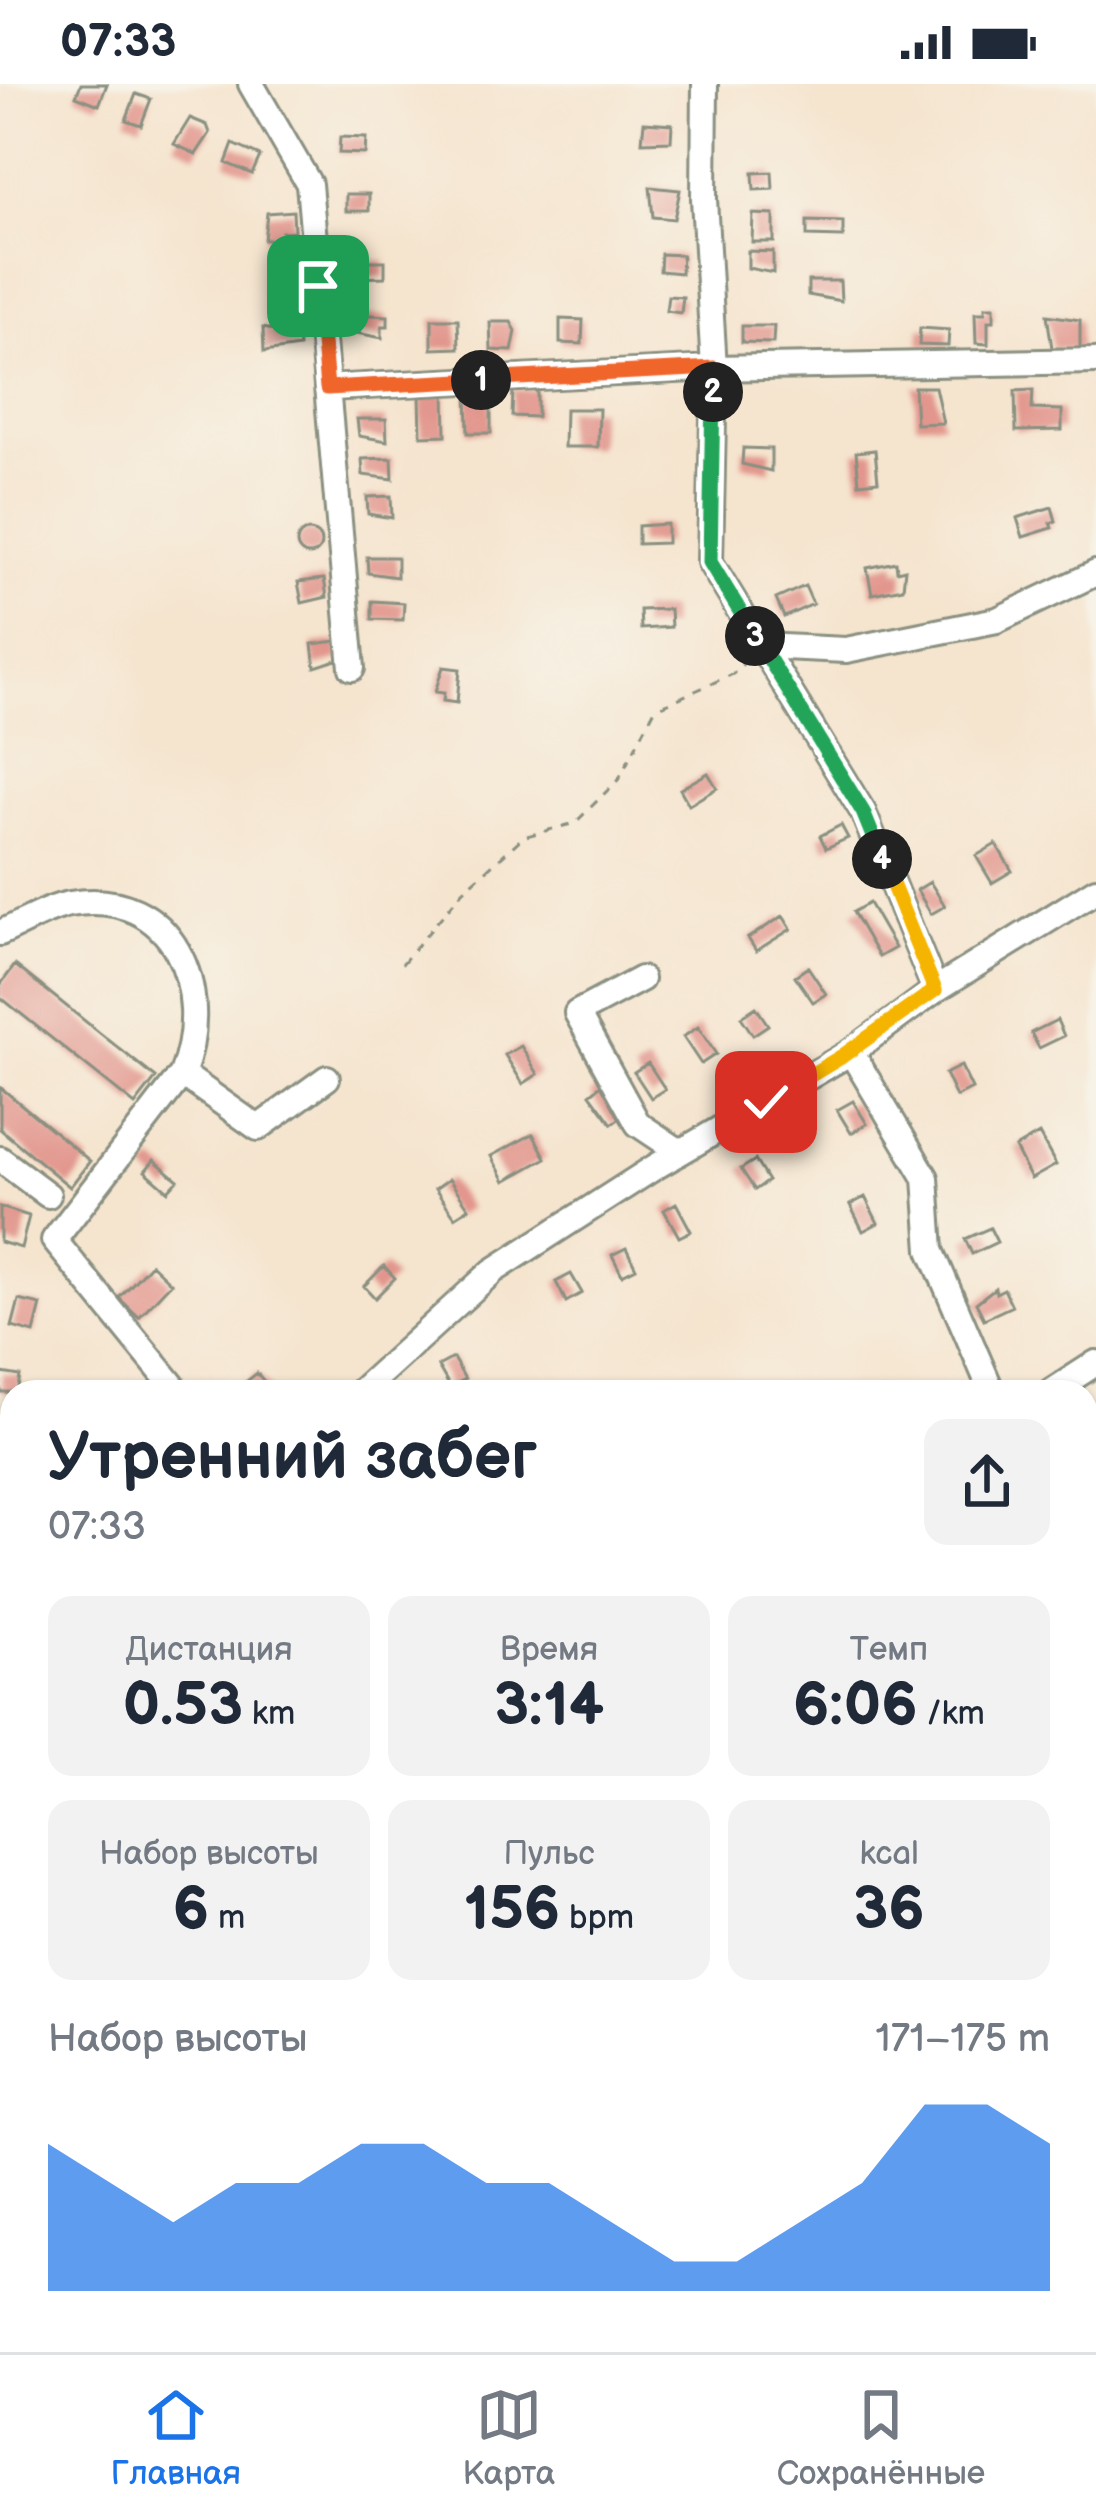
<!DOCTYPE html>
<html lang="ru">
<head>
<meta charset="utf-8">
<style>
	:root { --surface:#fff; --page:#f2f2f3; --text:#1f2937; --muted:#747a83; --line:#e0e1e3; --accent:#1a73e8 }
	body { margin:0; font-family:"Balsamiq Sans",sans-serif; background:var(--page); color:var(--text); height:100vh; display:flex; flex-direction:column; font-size:45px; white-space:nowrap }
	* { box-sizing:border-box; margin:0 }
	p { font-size:39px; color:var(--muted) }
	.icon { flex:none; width:66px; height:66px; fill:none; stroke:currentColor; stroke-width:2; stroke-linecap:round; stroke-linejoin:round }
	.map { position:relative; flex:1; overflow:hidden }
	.sheet { position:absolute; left:0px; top:1296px; width:1098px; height:972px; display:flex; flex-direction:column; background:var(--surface); border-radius:36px 36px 0 0; box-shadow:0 3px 9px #0004 }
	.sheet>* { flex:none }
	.pin { position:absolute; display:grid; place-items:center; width:102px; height:102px; color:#fff; margin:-51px; border-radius:24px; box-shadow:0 6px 18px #0006 }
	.km { position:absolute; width:60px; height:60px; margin:-30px; border-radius:50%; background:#222; color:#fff; font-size:33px; line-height:60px; text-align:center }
	.round { display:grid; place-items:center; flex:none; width:126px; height:126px; border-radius:24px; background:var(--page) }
	.summary { display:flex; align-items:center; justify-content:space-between; height:204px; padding:0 48px }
	h1 { font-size:66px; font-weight:800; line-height:90px }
	.figures { display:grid; grid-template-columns:repeat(3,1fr); gap:18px; height:204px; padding:12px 48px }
	.figures div { display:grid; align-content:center; border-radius:24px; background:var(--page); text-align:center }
	.figures b { font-size:60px; font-weight:800 }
	.figures small { font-size:33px; font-weight:400 }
	.figures p { font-size:33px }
	.chart { height:336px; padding:24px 48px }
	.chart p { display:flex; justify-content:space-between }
	.chart svg { width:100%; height:216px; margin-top:12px; fill:var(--accent); opacity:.7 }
	.status { display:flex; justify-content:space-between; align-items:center; height:84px; padding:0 60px; background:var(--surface); direction:ltr }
	.status svg { height:33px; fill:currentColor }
	.dock { display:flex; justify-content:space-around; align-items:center; height:168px; border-top:3px solid var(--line); background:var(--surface); font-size:33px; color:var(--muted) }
	.dock a { display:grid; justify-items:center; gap:6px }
	.dock .current { color:var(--accent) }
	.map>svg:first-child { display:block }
	.building { fill:#e2968d }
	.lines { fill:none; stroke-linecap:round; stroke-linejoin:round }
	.minor-casing { stroke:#8a9081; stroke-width:30 }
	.path { stroke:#8a9081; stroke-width:3; stroke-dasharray:9 9; stroke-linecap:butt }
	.minor { stroke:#fff; stroke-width:24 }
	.split-1-casing { stroke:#fff; stroke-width:24 }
	.split-2-casing { stroke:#fff; stroke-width:24 }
	.split-3-casing { stroke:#fff; stroke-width:24 }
	.split-4-casing { stroke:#fff; stroke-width:24 }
	.split-5-casing { stroke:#fff; stroke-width:24 }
	.split-6-casing { stroke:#fff; stroke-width:24 }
	.split-1 { stroke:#f0652b; stroke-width:15 }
	.split-2 { stroke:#f0652b; stroke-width:15 }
	.split-3 { stroke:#22a559; stroke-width:15 }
	.split-4 { stroke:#22a559; stroke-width:15 }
	.split-5 { stroke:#f5b400; stroke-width:15 }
	.split-6 { stroke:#f5b400; stroke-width:15 }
</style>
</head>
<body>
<div class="status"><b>07:33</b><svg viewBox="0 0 49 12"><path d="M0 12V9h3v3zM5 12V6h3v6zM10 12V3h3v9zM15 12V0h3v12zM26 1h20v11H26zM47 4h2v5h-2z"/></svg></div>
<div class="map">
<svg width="1096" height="2268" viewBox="0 0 1096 2268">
	<rect width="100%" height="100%" fill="#f7f3e8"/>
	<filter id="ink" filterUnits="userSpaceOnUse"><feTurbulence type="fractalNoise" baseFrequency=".00833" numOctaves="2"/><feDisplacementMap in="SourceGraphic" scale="24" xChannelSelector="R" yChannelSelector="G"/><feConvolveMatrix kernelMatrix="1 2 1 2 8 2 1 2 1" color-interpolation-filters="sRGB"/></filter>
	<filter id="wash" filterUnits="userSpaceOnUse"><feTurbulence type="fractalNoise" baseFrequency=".004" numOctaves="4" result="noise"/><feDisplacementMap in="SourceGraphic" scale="48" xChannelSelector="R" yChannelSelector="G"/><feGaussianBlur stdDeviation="2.7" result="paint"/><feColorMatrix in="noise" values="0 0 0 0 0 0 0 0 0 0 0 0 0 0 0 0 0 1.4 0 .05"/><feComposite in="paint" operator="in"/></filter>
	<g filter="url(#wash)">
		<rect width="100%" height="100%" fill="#f5e4ce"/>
		<g id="blocks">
			<path class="building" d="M81,0H107L99,21L76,12Z
				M136,10L151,15L141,41L126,36Z
				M190,34L207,41L210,49L196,70L174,60Z
				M644,38L672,40L671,57L642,58Z
				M340,53L366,54L365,70L339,69Z
				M233,60L260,72L252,90L226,79Z
				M772,88L773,105L754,106L753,89Z
				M650,103L680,106L674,135L653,133Z
				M346,110H369V127H346Z
				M293,127L294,147L282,148L283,155L264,156L267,129Z
				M753,130L774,131V158H752Z
				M807,137L843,138V153L807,152Z
				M748,167L773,168V189L748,184Z
				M661,170L682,171L681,189L660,187Z
				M352,177H385V193L352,194Z
				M297,189L298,210L271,212L270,191Z
				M808,197H840L841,217L808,211Z
				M668,212L683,213L681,229L666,227Z
				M985,223H994V237H988V260L976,259L975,229H985Z
				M351,230L388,232V242H382V254L351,248Z
				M1047,231L1080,236V265L1052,264Z
				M432,235H458L459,264L432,265Z
				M560,235L583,236L582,260L560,259Z
				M490,238H511L516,247L512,267L491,266Z
				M742,242H774L773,259L742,258Z
				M263,244L298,251L299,263L264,268Z
				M920,244L949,246L948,262L919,261Z
				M914,303H935L943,339L916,340Z
				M513,306H537V333L512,332Z
				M1033,306L1032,325L1062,326V346L1016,347L1015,307Z
				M467,308H491V349H468Z
				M420,310H445L446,351L421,352Z
				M565,325H599L598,363H564Z
				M357,335H386L387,357L359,352Z
				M743,364L771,365V387L742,380Z
				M875,366L878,397L859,399L856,368Z
				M392,374L393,395L363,391L362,375Z
				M391,412L392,434L368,430L367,413Z
				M1052,423L1056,437L1050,439L1052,444L1023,453L1017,434Z
				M667,440V459L638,460V442Z
				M297 459a12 12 0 1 1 24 0a12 12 0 1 1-24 0Z
				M367,473H397V493L368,489Z
				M896,478L897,487L905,485L903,504L872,510L867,484Z
				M324,495L327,513L302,519L298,498Z
				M805,502L813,520L784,533L776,515Z
				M372,517L404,519L403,536L372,535Z
				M670,525L671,543L641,545L640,526Z
				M338,557L340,575L315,583L312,560Z
				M443,583L460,585L457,619L443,617L444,609L435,608Z
				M708,689L717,704L689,721L680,705Z
				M841,741L848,754L826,764L820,752Z
				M996,760L1012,787L992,799L976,772Z
				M930,798L945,822L931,830L917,806Z
				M869,819L895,864L879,873L853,828Z
				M783,832L791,845L756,867L748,854Z
				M15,881L156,994L135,1021L0,913V901Z
				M808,883L826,910L813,918L795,892Z
				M756,923L768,941L753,951L741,933Z
				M1057,936L1064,952L1039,964L1031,949Z
				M698,943L716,970L701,980L683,953Z
				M521,962L538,990L523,1000L505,971Z
				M648,979L665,1005L651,1014L634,988Z
				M961,982L972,1005L956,1013L945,990Z
				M601,1001L624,1031L612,1040L590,1010Z
				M0,1003L90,1077L70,1103L0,1045Z
				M853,1017L867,1040L851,1049L837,1026Z
				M533,1050L546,1074L505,1097L491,1072Z
				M1039,1050L1056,1081L1031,1095L1015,1064Z
				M154,1076L178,1096L168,1107L145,1087Z
				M755,1076L768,1097L755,1106L741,1085Z
				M449,1095L469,1124L455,1133L435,1105Z
				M865,1113L878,1139L863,1147L850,1121Z
				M676,1119L691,1147L679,1153L664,1126Z
				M0,1123L29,1132L21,1164L0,1158Z
				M990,1144L997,1158L972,1170L965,1155Z
				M626,1164L636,1184L622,1191L612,1171Z
				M151,1180L171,1199L139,1233L119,1214Z
				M384,1182L395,1194L375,1214L364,1202Z
				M571,1190L582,1209L566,1218L556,1198Z
				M995,1204L996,1209L1004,1205L1012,1222L984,1235L976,1219Z
				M19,1216L41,1221L34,1249L12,1243Z
				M453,1274L465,1295L450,1303L438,1282Z
				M2,1289L20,1292L17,1308H0Z
				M257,1289L273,1308H233Z
				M12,1347V1457H5L3,1348Z
				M8,1746L12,1824H0V1747Z"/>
		</g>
	</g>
	<g filter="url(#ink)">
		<use href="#blocks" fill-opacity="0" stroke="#8a9081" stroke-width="3"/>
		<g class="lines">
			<defs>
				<path id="minor" d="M251,0L309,100L352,584
					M705,0L704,115L714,284L710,478L863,728L935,906
					M327,304L714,284L1096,277
					M761,562L846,566L997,536L1096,489
					M0,849C22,840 47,824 70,820C174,802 215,907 182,990
					M641,895L577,929L638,1040L680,1068
					M851,968L926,1094L931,1166L992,1308
					M0,1075L48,1111
					M178,1308L54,1156L182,990L258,1044L327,994
					M360,1308L493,1187L655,1083L851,968L935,906L1096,806
					M1051,1308L1096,1279
					M1086,1522L1096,1545
					M0,1634L12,1624
					M0,1723L12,1729
					M1086,1850L1096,1846
					M1086,2150L1096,2146
					M140,2268L159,2256
					M796,2268L822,2256
					M906,2268V2256"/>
			</defs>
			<use href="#minor" class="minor-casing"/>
			<path class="path" d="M402,880L463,807L523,753L575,739L619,695L655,625L733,590L747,576"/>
			<use href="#minor" class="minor"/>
		</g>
	</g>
	<g class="lines" filter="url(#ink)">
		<defs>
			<path id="split-1" d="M318,202L327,304L481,296"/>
			<path id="split-2" d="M481,296L714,284L713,308"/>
			<path id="split-3" d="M713,308L710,478L755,552"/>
			<path id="split-4" d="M755,552L863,728L882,775"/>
			<path id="split-5" d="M841,973L935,906L882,775"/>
			<path id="split-6" d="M766,1018L841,973"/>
		</defs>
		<use href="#split-1" class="split-1-casing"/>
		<use href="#split-2" class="split-2-casing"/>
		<use href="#split-3" class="split-3-casing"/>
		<use href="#split-4" class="split-4-casing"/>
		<use href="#split-5" class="split-5-casing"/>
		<use href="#split-6" class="split-6-casing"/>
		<use href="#split-1" class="split-1"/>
		<use href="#split-2" class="split-2"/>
		<use href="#split-3" class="split-3"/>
		<use href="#split-4" class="split-4"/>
		<use href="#split-5" class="split-5"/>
		<use href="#split-6" class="split-6"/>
	</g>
</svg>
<div class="pin" style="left:318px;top:202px;background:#1e9e55"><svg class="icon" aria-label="arrive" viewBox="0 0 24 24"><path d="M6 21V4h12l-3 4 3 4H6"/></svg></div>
<div class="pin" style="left:766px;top:1018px;background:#d93025"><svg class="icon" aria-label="check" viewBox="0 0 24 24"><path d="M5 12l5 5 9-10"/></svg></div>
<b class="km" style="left:481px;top:296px">1</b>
<b class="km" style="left:713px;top:308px">2</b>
<b class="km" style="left:755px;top:552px">3</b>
<b class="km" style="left:882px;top:775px">4</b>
<section class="sheet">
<div class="summary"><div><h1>Утренний забег</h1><p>07:33</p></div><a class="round"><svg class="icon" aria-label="share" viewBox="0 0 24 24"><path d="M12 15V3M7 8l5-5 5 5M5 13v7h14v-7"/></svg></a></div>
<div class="figures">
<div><p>Дистанция</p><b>0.53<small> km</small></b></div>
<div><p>Время</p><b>3:14</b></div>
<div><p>Темп</p><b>6:06<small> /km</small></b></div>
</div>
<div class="figures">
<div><p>Набор высоты</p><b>6<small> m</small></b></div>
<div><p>Пульс</p><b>156<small> bpm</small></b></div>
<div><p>kcal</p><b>36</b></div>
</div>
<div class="chart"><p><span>Набор высоты</span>171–175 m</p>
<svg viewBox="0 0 160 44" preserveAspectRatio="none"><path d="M0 44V14L10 22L20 30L30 22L40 22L50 14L60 14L70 22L80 22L90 30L100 38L110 38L120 30L130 22L140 6L150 6L160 14V44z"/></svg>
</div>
</section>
</div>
<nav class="dock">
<a class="current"><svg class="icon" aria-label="home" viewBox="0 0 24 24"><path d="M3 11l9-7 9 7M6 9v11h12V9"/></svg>Главная</a>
<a><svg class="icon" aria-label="map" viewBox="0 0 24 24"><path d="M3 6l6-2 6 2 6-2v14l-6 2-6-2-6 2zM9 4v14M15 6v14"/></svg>Карта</a>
<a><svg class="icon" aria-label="saved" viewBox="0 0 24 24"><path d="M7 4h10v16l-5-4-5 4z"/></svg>Сохранённые</a>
</nav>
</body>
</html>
